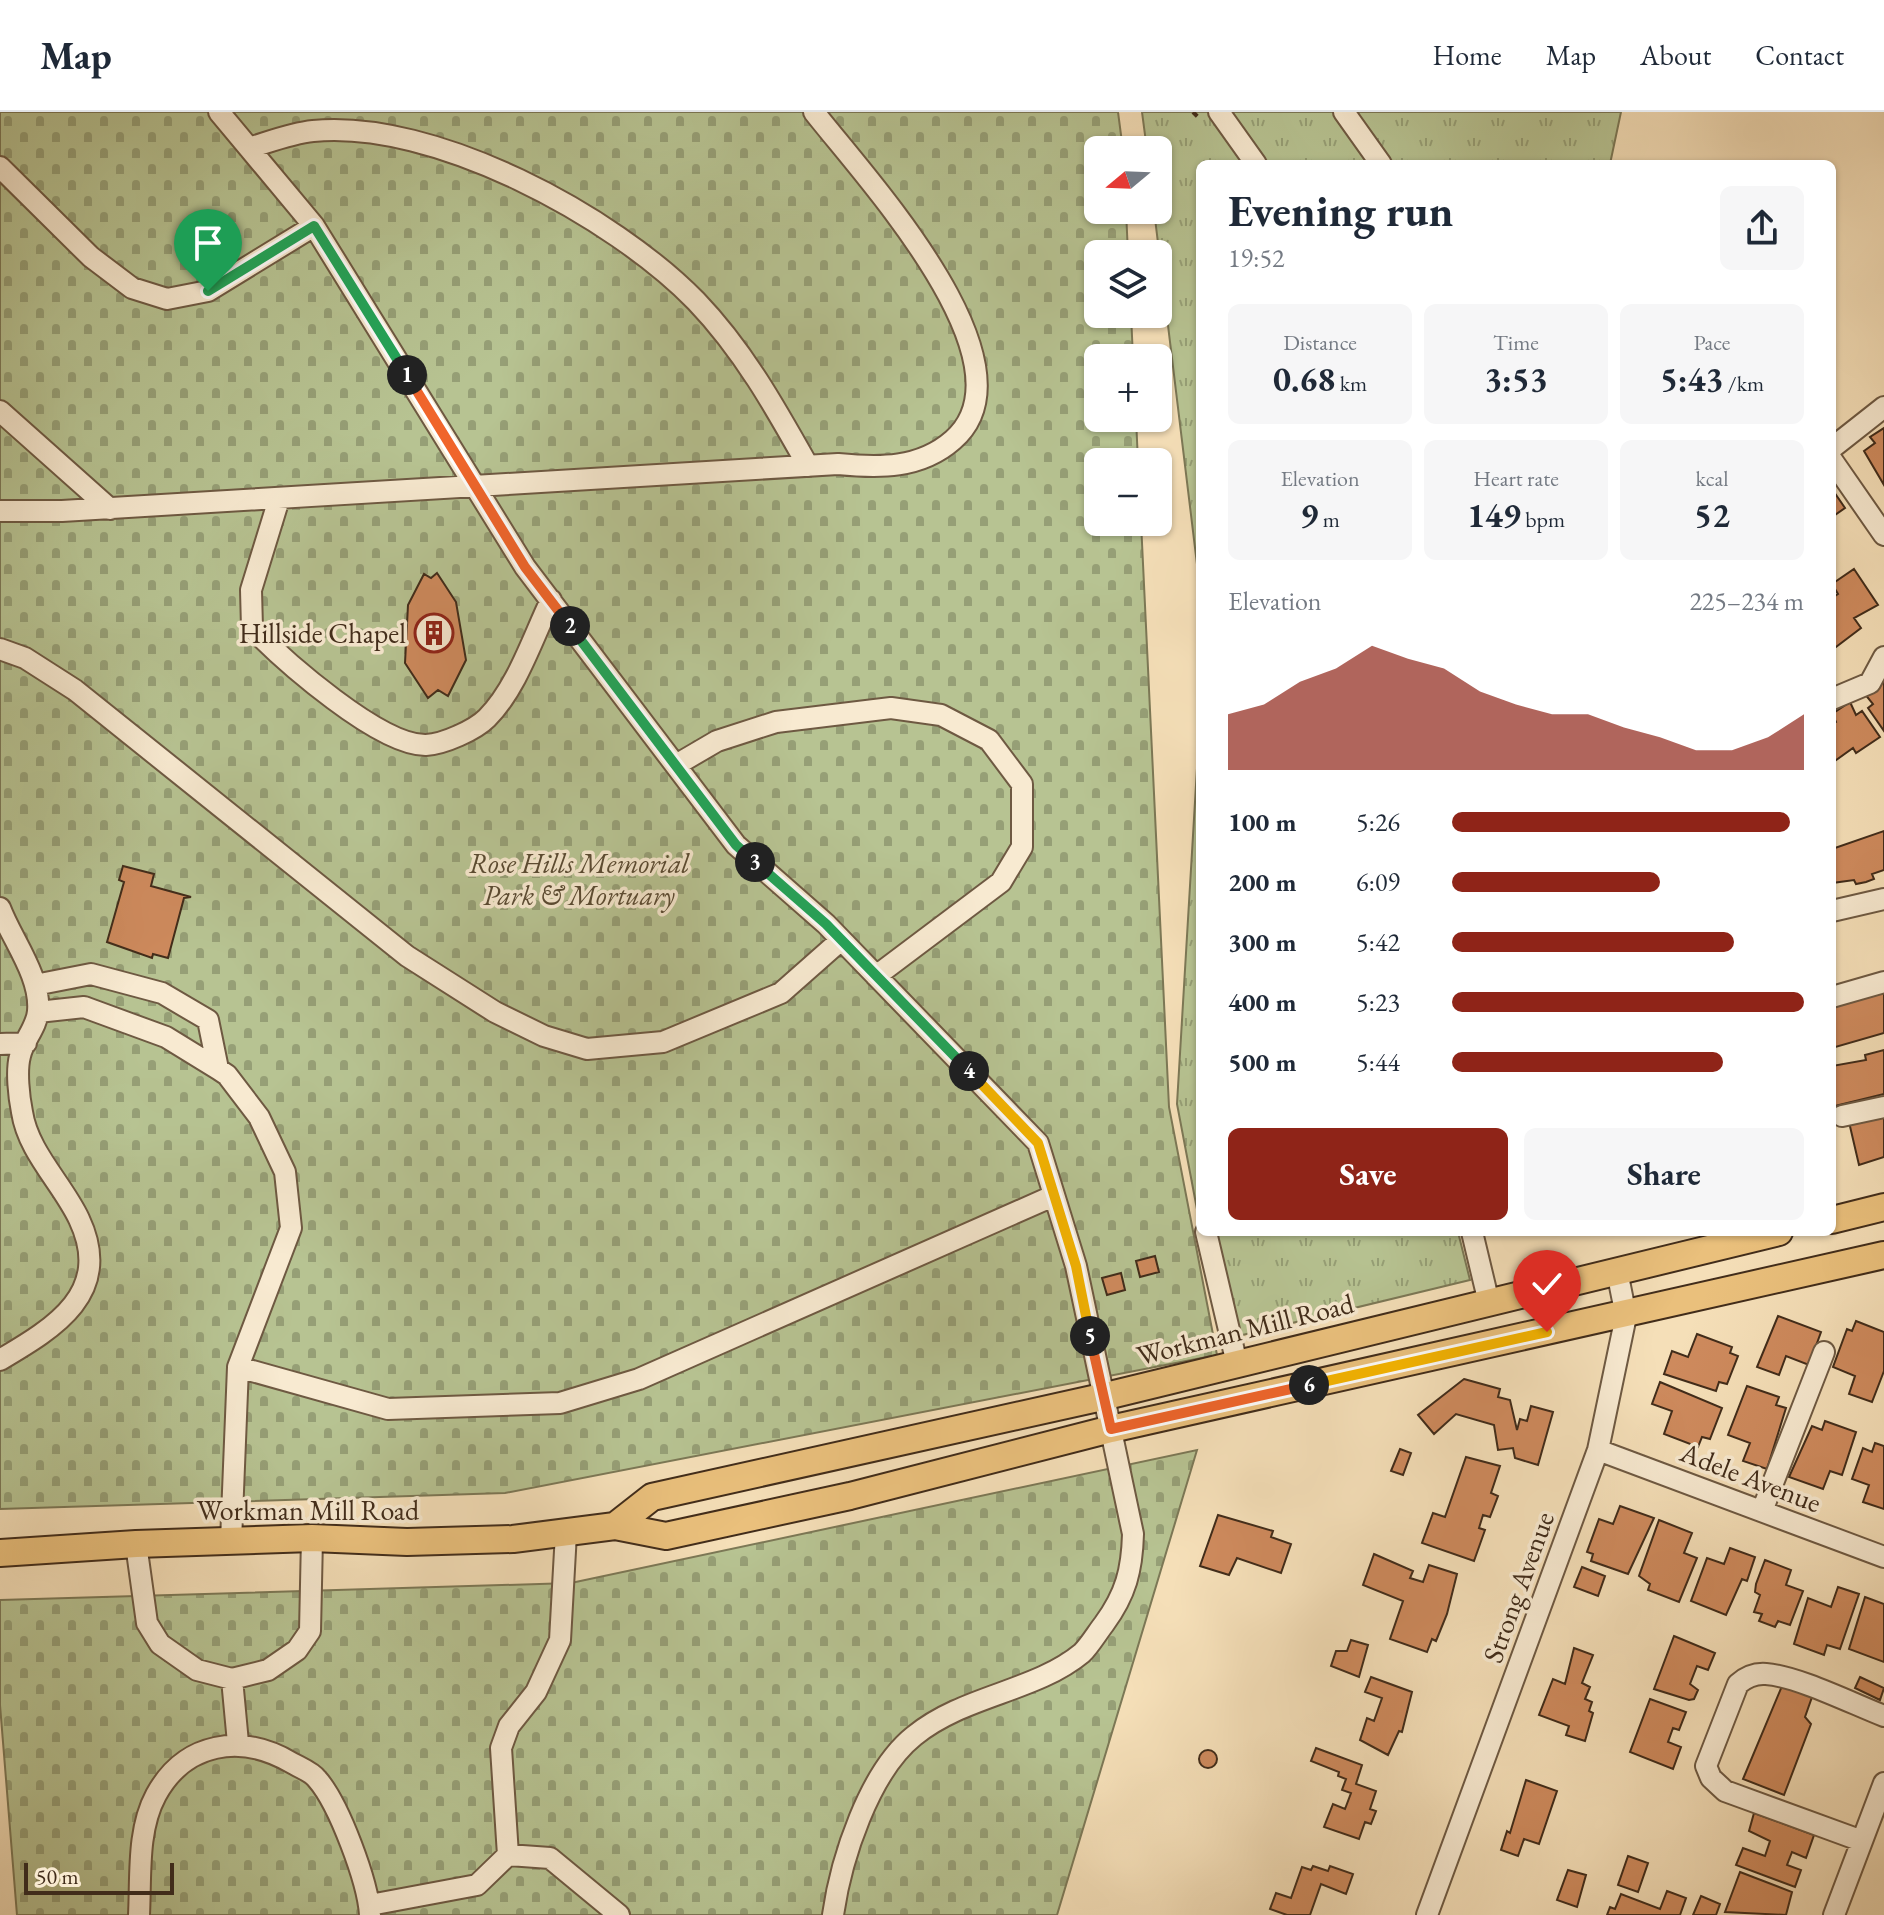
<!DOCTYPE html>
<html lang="en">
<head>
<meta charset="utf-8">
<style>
	:root { --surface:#fff; --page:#f6f6f7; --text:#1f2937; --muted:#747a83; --line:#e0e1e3; --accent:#8f2418 }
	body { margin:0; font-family:"EB Garamond",serif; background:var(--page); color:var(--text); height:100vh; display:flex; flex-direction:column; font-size:30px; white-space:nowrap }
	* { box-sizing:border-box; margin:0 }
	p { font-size:26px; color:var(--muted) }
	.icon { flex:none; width:44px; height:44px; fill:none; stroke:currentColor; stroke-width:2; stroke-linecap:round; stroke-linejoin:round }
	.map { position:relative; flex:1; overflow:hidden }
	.drawer { position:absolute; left:1196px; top:48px; width:640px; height:1076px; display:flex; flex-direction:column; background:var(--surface); border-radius:12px; box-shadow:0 2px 6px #0004 }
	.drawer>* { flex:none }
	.needle { width:52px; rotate:251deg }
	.fabs { position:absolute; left:1084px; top:24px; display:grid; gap:16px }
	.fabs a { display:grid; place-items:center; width:88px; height:88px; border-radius:12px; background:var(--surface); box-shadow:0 2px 6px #0004; font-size:40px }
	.scale { position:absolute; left:24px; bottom:20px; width:150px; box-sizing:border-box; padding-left:8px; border:4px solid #412c1a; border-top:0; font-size:22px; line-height:28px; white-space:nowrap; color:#412c1a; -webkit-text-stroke:6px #f8ead1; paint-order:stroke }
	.pin { position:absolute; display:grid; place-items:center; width:68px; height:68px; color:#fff; margin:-82px -34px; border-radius:50% 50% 50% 0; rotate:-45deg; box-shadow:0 0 8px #0007 }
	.pin .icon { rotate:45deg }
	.km { position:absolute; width:40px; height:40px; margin:-20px; border-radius:50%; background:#222; color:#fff; font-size:22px; line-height:40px; text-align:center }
	.round { display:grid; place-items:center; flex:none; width:84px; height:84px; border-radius:12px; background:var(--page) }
	.summary { display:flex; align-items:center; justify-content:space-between; height:136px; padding:0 32px }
	h1 { font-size:44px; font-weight:700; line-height:60px }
	.figures { display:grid; grid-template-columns:repeat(3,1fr); gap:12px; height:136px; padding:8px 32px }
	.figures div { display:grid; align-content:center; border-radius:12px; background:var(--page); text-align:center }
	.figures b { font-size:34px; font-weight:700 }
	.figures small { font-size:22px; font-weight:400 }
	.figures p { font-size:22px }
	.chart { height:224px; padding:16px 32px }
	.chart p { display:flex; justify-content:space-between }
	.chart svg { width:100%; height:144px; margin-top:8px; fill:var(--accent); opacity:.7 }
	.primary-button { display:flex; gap:16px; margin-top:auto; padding:16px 32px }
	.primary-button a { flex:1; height:92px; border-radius:12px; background:var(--accent); color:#fff; font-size:32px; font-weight:700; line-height:92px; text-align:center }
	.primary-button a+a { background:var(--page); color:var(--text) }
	ul { padding:0 32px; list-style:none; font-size:26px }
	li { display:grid; grid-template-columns:128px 96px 1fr; align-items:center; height:60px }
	li i { height:20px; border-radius:10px; background:var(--accent) }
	header { display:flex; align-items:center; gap:48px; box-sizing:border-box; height:112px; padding:0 40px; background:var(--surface); border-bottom:2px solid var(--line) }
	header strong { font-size:38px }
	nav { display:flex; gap:44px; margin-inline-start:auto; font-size:28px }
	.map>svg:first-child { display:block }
	.grass { fill:url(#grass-tufts); stroke:#7c7856; stroke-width:2 }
	.cemetery { fill:url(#cemetery-stones); stroke:#7c7856; stroke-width:2 }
	.building { fill:#ce8a5d; stroke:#412c1a; stroke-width:2 }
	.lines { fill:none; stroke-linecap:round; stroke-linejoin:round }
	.minor-casing { stroke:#6e5942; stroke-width:24 }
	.major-casing { stroke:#412c1a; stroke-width:30 }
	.path { stroke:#412c1a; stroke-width:4; stroke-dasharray:6 4; stroke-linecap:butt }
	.minor { stroke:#f8ead1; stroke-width:20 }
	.major { stroke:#eac07c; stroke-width:26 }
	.split-1-casing { stroke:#fff; stroke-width:16 }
	.split-2-casing { stroke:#fff; stroke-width:16 }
	.split-3-casing { stroke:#fff; stroke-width:16 }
	.split-4-casing { stroke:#fff; stroke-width:16 }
	.split-5-casing { stroke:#fff; stroke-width:16 }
	.split-6-casing { stroke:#fff; stroke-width:16 }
	.split-7-casing { stroke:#fff; stroke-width:16 }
	.split-1 { stroke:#22a559; stroke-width:10 }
	.split-2 { stroke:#f0652b; stroke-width:10 }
	.split-3 { stroke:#22a559; stroke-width:10 }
	.split-4 { stroke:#22a559; stroke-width:10 }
	.split-5 { stroke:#f5b400; stroke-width:10 }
	.split-6 { stroke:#f0652b; stroke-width:10 }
	.split-7 { stroke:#f5b400; stroke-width:10 }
	.labels { text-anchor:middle; stroke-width:7; stroke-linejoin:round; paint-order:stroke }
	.poi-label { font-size:28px; fill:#412c1a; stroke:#f8ead1; text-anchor:end }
	.park-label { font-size:28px; font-style:italic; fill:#594a32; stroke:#f8ead1 }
	.street-label { font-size:28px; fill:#412c1a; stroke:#f8ead1 }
</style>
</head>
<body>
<header>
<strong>Map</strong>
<nav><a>Home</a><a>Map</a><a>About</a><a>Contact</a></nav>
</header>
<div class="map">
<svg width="1884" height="1803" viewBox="0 0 1884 1803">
	<defs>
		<pattern id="grass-tufts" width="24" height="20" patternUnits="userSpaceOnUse" patternTransform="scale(2)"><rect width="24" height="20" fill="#b7c392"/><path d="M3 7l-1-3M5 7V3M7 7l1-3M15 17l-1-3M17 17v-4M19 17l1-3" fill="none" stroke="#969f76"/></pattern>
		<pattern id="cemetery-stones" width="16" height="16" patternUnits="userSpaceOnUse" patternTransform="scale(2)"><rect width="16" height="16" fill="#b7c392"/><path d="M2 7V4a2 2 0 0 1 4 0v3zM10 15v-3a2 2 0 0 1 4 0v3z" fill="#969f76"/></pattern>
	</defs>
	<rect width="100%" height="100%" fill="#f5dfb8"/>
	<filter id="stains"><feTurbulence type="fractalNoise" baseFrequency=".0025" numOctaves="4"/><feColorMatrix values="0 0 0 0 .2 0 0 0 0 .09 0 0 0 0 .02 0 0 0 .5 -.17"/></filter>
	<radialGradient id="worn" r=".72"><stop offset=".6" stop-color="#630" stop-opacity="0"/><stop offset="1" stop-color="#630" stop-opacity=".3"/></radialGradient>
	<path class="grass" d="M1142,0H1621L1610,52H1200V477L1154,98H1158V38H1147Z
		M1200,606V1113L1177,992Z
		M1201,1120H1458L1470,1168L1222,1228Z"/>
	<path class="cemetery" d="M0,0H1118L1123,38H1098V98H1126L1128,142H1098V202H1131L1133,246H1098V306H1136L1138,350H1098V410H1141L1169,995L1217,1243L505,1381L0,1397Z
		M1197,1338L1057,1803H17L0,1593V1488L571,1471Z"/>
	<path class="building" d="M1884,316V373L1864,339L1875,331L1870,325Z
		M1832,377L1845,396L1832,405Z
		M1854,457L1878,493L1854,506L1861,516L1832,538V486L1838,482L1832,472Z
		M437,461L456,490L466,548L448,584L438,578L428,586L405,551L408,493L424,462L431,466Z
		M1884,568V619L1868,596L1873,592L1864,581Z
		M1850,590L1856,603L1862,599L1880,625L1856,641L1853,636L1832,651V613L1836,610L1832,602Z
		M1884,719V758L1872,762L1874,767L1866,770L1856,772L1854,768L1832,771V737Z
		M123,754L154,762L151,774L191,785L184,786L168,846L153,842L152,846L107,830L124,770L119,768Z
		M1884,876V921L1832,936V891Z
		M1884,938V982L1835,994L1832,954L1866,948L1865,943Z
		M1884,1002V1045L1859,1053L1849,1010Z
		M1155,1144L1159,1160L1140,1165L1136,1149Z
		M1121,1161L1125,1178L1107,1183L1102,1166Z
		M1778,1204L1821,1220L1809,1253L1786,1244L1779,1263L1757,1255Z
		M1856,1209L1884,1220V1259L1872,1290L1849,1282L1855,1264L1833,1255L1847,1217L1852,1219Z
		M1697,1222L1732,1235L1730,1241L1738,1244L1727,1272L1719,1270L1716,1279L1664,1262L1672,1239L1688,1245Z
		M1464,1267L1500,1277L1498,1285L1510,1288L1517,1318L1520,1307L1527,1309L1531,1294L1553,1300L1538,1353L1515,1346L1513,1336L1498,1338L1494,1313L1456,1302L1434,1322L1418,1303Z
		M1660,1270L1722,1296L1710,1327L1702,1325L1698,1335L1664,1322L1672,1299L1652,1292Z
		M1747,1274L1779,1285L1776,1293L1786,1296L1767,1357L1743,1349L1750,1331L1728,1323Z
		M1825,1309L1856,1320L1842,1363L1830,1359L1823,1377L1789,1365L1812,1314L1822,1318Z
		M1875,1331L1884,1334V1397L1863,1390L1869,1373L1852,1367L1863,1336L1872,1340Z
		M1400,1337L1411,1341L1403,1363L1391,1359Z
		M1466,1345L1500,1354L1491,1381L1498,1384L1490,1405L1483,1403L1479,1416L1485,1418L1474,1449L1422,1431L1433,1401L1445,1405Z
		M1620,1394L1654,1406L1628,1462L1591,1449L1593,1442L1587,1440L1599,1407L1613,1412Z
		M1218,1403L1273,1419L1271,1425L1291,1432L1281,1461L1237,1446L1229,1463L1200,1454Z
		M1659,1408L1692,1421L1684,1441L1697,1446L1679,1490L1648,1478L1650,1472L1639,1464Z
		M1730,1436L1755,1445L1747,1469L1742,1467L1726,1503L1691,1489L1707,1446L1724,1452Z
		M1374,1442L1413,1459L1410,1466L1423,1470L1429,1453L1457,1462L1447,1502L1436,1529L1432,1527L1427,1540L1390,1527L1403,1489L1363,1473Z
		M1765,1448L1791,1458L1786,1473L1803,1479L1790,1513L1778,1509L1775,1515L1759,1509L1762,1502L1754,1500L1760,1483L1755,1480L1756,1472Z
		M1582,1455L1605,1464L1598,1484L1574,1475Z
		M1838,1475L1859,1482L1840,1537L1827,1533L1824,1543L1794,1532L1808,1486L1831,1495Z
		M1865,1485L1884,1492V1550L1849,1537Z
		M1674,1524L1715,1541L1708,1558L1697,1554L1690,1572L1698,1578L1694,1587L1689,1588L1654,1577Z
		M1351,1528L1368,1533L1359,1565L1331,1554L1336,1539H1347Z
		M1574,1536L1593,1543L1582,1571L1590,1575L1585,1587L1592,1590L1589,1599L1593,1601L1585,1629L1566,1623L1569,1614L1539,1603L1553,1567L1565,1572Z
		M1371,1565L1412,1580L1402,1620L1399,1619L1388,1643L1360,1628L1367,1606L1374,1609L1382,1586L1365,1580Z
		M1860,1565L1884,1576L1880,1588L1855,1576Z
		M1782,1574L1812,1585L1805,1605L1811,1612L1784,1683L1743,1667Z
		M1650,1587L1686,1600L1679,1618L1673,1616L1668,1630L1681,1635L1673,1657L1630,1640Z
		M1316,1636L1362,1653L1356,1672L1376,1679L1370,1697L1376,1699L1371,1712L1365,1710L1359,1727L1324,1715L1333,1692L1345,1697L1351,1681L1342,1678L1346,1667L1338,1664L1339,1660L1311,1649Z
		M1199 1647a9 9 0 1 1 18 0a9 9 0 1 1-18 0Z
		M1526,1668L1557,1679L1539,1732L1524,1727L1518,1744L1501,1738L1507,1719L1510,1721Z
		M1754,1701L1814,1723L1806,1746L1792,1740L1787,1753L1801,1758L1795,1775L1736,1753L1743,1736L1765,1744L1770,1729L1749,1719Z
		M1628,1744L1648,1751L1638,1780L1618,1773Z
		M1313,1754L1328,1759L1330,1754L1353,1762L1346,1782L1321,1772L1310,1803H1287L1270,1797L1276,1781L1291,1786L1302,1755L1311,1758Z
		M1568,1758L1586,1763L1577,1795L1557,1788Z
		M1740,1760L1792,1780L1786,1803L1725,1800Z
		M1667,1779L1686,1786L1680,1803H1607L1610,1795L1615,1797L1621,1782L1660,1797Z
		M1701,1784L1720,1792L1716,1803H1693Z"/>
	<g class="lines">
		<defs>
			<path id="minor" d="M219,0L314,114L525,455L736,733L826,812L1038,1031L1076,1154L1133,1422C1132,1458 1126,1482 1104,1512C1097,1521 1090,1533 1082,1541C1035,1580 964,1583 914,1624C869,1660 841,1747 833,1803
				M1219,0L1256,52
				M1344,0L1381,52
				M249,36C269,30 292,21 313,19C434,7 613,104 696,189C743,238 775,295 808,354
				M0,55L91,145L132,176L167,187L208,179L314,114
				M0,299L110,397
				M1832,336L1884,295
				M1832,348L1884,423
				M279,387L251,478L252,516C284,549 380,634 426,633C444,632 475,618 487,606C517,576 533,525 551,488
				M0,399H62L838,352C879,356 920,357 953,328C1040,252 863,63 814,0
				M0,537L25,546L75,578L407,844L495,900L544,924L587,937L663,930L781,881L841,828
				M1832,587L1870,571L1884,545
				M676,653L717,629L776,610L891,596L941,603L989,628L1022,672V735L1001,770L876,864
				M0,796C12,828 41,864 38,899C37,915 23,929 20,944C16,959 19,985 22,1000C28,1040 62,1071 79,1107C114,1181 54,1216 0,1248
				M1832,799L1884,787
				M35,873L91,862L162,881L208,908L218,957
				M1832,885L1884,870
				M38,900L84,895L166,925L218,957L227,963L259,1005L285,1060L291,1116L238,1255L231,1429
				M0,932L26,931
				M1842,1004L1884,995
				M1206,1120L1237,1252
				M1472,1120L1489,1191
				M238,1255L388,1297L560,1291L639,1267L1053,1084
				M1598,1338L1884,1445
				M1762,1399L1824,1240
				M136,1432L147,1511L160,1532L197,1558L232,1567L268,1558L297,1538L310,1519L312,1426
				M232,1567L238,1631
				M1862,1729L1725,1679L1711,1666L1706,1654L1738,1572C1746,1565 1754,1561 1766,1562C1797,1564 1853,1592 1884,1604
				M508,1743L501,1636L509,1614L536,1580L560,1528L566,1421
				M370,1793L477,1773L508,1743L550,1746L619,1803
				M139,1803C141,1764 137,1718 156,1683C185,1630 241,1621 292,1651C299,1655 312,1660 317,1667C339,1692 368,1770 370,1803
				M1427,1803L1598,1338L1626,1204L1617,1159
				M1834,1803L1884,1671"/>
			<path id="major" d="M1832,1108L1884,1095
				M615,1414L652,1385L1102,1285L1779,1120
				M0,1441L136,1432L312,1426L407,1430L513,1427L615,1414L666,1424L850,1384L1111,1317L1884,1143"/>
		</defs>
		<use href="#minor" class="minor-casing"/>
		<use href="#major" class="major-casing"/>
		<path class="path" d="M1193,0L1200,7"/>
		<use href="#minor" class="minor"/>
		<use href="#major" class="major"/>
	</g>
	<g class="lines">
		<defs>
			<path id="split-1" d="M208,179L314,114L407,263"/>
			<path id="split-2" d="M407,263L525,455L570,514"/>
			<path id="split-3" d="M570,514L736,733L755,750"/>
			<path id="split-4" d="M755,750L826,812L969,959"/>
			<path id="split-5" d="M969,959L1038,1031L1076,1154L1090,1224"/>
			<path id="split-6" d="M1090,1224L1111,1317L1309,1273"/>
			<path id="split-7" d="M1309,1273L1547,1220"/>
		</defs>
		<use href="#split-1" class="split-1-casing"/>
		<use href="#split-2" class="split-2-casing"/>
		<use href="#split-3" class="split-3-casing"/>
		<use href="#split-4" class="split-4-casing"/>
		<use href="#split-5" class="split-5-casing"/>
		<use href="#split-6" class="split-6-casing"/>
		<use href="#split-7" class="split-7-casing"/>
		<use href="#split-1" class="split-1"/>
		<use href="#split-2" class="split-2"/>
		<use href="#split-3" class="split-3"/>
		<use href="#split-4" class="split-4"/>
		<use href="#split-5" class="split-5"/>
		<use href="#split-6" class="split-6"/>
		<use href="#split-7" class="split-7"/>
	</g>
	<defs>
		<symbol id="building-ring" viewBox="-11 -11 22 22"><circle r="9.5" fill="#f8ead1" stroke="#8f2418" stroke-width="1.5"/><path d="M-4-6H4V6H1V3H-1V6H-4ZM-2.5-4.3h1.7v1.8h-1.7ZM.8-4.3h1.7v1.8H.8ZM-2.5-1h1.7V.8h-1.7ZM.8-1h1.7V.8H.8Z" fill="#8f2418"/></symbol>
	</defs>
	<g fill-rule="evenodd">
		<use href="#building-ring" x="412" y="499" width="44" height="44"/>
	</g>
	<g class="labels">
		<g class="poi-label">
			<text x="406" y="531">Hillside Chapel</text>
		</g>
		<g class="park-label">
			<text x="579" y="761">Rose Hills Memorial<tspan x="579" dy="32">Park &amp; Mortuary</tspan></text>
		</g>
		<g class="street-label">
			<text transform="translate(1245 1217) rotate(-14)" y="10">Workman Mill Road</text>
			<text transform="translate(1751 1365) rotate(21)" y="10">Adele Avenue</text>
			<text x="308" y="1408">Workman Mill Road</text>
			<text transform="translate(1518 1475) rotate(-70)" y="10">Strong Avenue</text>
		</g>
	</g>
	<rect width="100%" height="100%" filter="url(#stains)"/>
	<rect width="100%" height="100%" fill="url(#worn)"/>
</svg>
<div class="fabs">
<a><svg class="needle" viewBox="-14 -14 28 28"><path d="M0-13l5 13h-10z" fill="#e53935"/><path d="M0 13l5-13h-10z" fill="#747a83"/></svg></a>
<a><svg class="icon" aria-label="layers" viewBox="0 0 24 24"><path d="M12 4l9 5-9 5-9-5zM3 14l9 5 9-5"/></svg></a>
<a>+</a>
<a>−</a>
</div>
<div class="scale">50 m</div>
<div class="pin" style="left:208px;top:179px;background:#1e9e55"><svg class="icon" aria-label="arrive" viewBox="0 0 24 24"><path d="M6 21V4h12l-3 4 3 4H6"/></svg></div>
<div class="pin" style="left:1547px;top:1220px;background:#d93025"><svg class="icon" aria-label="check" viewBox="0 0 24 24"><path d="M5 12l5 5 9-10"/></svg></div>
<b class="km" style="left:407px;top:263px">1</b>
<b class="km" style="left:570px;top:514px">2</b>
<b class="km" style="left:755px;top:750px">3</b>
<b class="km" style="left:969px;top:959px">4</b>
<b class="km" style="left:1090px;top:1224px">5</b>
<b class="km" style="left:1309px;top:1273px">6</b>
<section class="drawer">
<div class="summary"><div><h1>Evening run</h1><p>19:52</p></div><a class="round"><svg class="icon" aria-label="share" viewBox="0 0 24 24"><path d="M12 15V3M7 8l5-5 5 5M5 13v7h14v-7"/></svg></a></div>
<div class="figures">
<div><p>Distance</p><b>0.68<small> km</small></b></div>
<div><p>Time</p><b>3:53</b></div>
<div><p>Pace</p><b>5:43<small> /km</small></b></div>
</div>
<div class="figures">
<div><p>Elevation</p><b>9<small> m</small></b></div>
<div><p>Heart rate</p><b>149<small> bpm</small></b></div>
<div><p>kcal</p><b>52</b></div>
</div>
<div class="chart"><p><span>Elevation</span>225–234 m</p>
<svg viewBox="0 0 160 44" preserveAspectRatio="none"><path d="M0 44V27L10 24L20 17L30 13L40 6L50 10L60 13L70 20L80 24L90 27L100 27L110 31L120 34L130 38L140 38L150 34L160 27V44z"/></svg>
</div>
<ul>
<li><b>100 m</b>5:26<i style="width:96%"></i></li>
<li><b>200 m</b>6:09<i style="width:59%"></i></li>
<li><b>300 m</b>5:42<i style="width:80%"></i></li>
<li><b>400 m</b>5:23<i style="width:100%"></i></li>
<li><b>500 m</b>5:44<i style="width:77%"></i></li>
</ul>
<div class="primary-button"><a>Save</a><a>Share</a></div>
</section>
</div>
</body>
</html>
